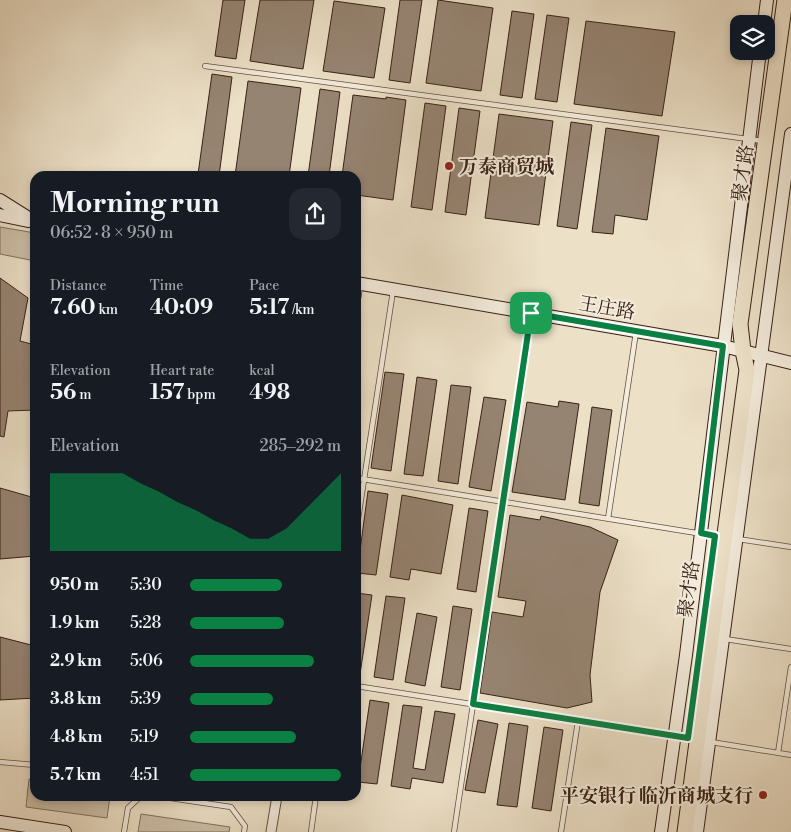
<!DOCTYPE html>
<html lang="en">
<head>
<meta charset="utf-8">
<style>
	:root { --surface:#171b24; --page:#242831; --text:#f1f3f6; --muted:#9ea1a6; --accent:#0b8043 }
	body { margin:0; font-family:"Libre Bodoni","Noto Serif SC",serif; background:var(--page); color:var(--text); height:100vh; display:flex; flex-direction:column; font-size:19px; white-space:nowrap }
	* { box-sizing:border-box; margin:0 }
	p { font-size:16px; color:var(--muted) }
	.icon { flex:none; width:28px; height:28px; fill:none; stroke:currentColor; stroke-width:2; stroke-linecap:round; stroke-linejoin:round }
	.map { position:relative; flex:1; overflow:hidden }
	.drawer { position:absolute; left:30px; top:171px; width:331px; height:630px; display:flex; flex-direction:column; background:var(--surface); border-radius:15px; box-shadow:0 2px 8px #0003 }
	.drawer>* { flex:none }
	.tools { position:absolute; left:730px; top:15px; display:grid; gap:10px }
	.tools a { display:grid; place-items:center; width:45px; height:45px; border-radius:10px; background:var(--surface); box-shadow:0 2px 8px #0003; font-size:25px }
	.pin { position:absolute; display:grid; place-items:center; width:42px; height:42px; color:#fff; margin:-21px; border-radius:10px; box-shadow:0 2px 8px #0006 }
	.round { display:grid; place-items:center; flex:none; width:52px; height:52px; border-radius:15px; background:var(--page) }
	.summary { display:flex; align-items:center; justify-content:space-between; height:85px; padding:0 20px }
	h1 { font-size:28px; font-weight:700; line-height:38px }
	.metrics { display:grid; grid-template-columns:repeat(3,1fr); gap:8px; height:85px; padding:5px 20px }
	.metrics div { display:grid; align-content:center }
	.metrics b { font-size:21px; font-weight:700 }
	.metrics small { font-size:14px; font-weight:400 }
	.metrics p { font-size:14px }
	.chart { height:140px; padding:10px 20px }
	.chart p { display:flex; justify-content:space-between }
	.chart svg { width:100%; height:90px; margin-top:5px; fill:var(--accent); opacity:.7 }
	ul { padding:0 20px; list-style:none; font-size:16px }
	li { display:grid; grid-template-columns:80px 60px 1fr; align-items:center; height:38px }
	li i { height:12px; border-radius:6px; background:var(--accent) }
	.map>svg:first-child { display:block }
	.green { fill:#cdc0a9; stroke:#827060 }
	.building { fill:#968472; stroke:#382116 }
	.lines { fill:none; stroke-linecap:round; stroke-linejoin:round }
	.lane-casing { stroke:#655142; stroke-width:6 }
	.street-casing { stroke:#655142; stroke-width:11 }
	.secondary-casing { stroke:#382116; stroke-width:14 }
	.primary-casing { stroke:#382116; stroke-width:17 }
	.lane { stroke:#f3ebdb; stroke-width:4.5 }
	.street { stroke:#f3ebdb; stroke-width:9 }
	.secondary { stroke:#f3ebdb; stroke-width:12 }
	.primary { stroke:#ece0c7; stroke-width:15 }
	.route-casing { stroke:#fff; stroke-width:10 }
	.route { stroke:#0b8043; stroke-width:6 }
	.poi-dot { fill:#8f2418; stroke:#f3ebdb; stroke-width:2 }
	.labels { text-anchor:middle; stroke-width:4; stroke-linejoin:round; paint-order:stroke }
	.poi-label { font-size:19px; font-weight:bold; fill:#382116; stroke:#f3ebdb; text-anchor:start }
	.street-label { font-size:19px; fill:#382116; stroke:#f3ebdb }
</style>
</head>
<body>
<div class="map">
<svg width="791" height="832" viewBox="0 0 791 832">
	<rect width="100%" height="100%" fill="#ece0c7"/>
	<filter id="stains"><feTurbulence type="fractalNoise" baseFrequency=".004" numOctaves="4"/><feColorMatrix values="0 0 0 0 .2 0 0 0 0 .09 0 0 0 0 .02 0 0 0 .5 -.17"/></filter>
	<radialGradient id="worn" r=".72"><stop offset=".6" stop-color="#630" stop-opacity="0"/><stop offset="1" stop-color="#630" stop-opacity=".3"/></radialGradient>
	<path class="green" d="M0,227L35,233V261L0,254Z
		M29,779L35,780V796H110L107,818L26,807Z
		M141,814L230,827L229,832H138Z"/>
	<path class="building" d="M223,0H245L236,59L215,56Z
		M260,0H314L303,69L250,61Z
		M400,0H422L410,83L389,80Z
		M438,0L493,8L481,91L426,83Z
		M334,1L385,8L374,78L323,71Z
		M512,11L534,14L522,98L500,95Z
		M547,15L569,18L557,102L535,99Z
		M586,21L675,32L662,116L574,104Z
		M212,74L232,77L219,176L198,174Z
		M248,81L301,88L289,176H235Z
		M320,89L340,92L329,176H308Z
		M353,95L386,99V97L406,100L393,200L356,195V176H342Z
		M425,103L446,106L432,210L411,207Z
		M459,108L480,111L466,215L445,212Z
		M499,114L553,121L539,225L485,218Z
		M571,122L592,125L577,229L557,226Z
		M606,128L659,136L647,220L615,215L613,234L592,232Z
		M0,278L28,298L20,341L35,345V410L8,411L4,437L0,436Z
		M385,372L404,374L391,471L371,468Z
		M417,377L437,380L423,476L404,474Z
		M451,385L471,387L458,484L438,481Z
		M484,397L506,400L491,491L469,487Z
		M559,401L579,404L565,500L512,492L527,402L558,407Z
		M592,407L612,410L599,506L579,503Z
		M0,488L35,498V556L0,559Z
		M368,491L388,494L376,575L357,573Z
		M402,495L453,505L441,574L411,569L409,580L390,577Z
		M469,508L488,511L476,592L457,589Z
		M510,515L540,520L541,516L590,527L618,540L600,592L590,675L592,702L567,708L480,693L492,612L523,617L526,601L498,597Z
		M356,593L372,595L360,674H356Z
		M386,596L405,598L393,680L374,677Z
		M453,606L472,609L460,690L441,687Z
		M417,613L437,617L425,686L405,682Z
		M0,637L35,646V698L0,700Z
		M370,700L389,703L377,784L358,782Z
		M403,705L422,707L413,768L425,770L435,711L455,714L443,783L412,778L410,789L391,786Z
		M478,720L498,724L485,793L465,790Z
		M509,723L528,726L517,807L497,805Z
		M544,727L563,730L551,811L532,808Z"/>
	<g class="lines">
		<defs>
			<path id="lane" d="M205,66L763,141
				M356,478L715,536
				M608,519L636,332
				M356,532L393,291
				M738,539L791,547
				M725,639L791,649
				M356,686L688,738
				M711,742L791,755
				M778,753L791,667
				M0,762L35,765
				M157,796L231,807L245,826L244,832
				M124,832L128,808L141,796
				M311,832L316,796
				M454,832L531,315
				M561,832L578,721"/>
			<path id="street" d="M356,297L358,283
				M271,832L277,796"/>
			<path id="secondary" d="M764,24L767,0
				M0,200L35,222
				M0,215L28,221
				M356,283L723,346L791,363
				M0,822L65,832
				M661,832L686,655L760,51
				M697,832L791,134"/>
			<path id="primary" d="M685,832L747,370L743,351L740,324L785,0"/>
		</defs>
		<use href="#lane" class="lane-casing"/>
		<use href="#street" class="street-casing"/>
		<use href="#secondary" class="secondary-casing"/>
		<use href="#primary" class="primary-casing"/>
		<use href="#lane" class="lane"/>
		<use href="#street" class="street"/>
		<use href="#secondary" class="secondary"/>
		<use href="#primary" class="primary"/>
	</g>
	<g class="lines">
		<defs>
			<path id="route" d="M531,313L723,346L701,533L715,536L688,738L473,704Z"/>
		</defs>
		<use href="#route" class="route-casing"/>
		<use href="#route" class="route"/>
	</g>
	<g class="poi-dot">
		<circle cx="449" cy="166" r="5"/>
		<circle cx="763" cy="795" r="5"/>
	</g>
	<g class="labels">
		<g class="poi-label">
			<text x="459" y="173">万泰商贸城</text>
			<text x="753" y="802" text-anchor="end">平安银行 临沂商城支行</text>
		</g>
		<g class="street-label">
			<text transform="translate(742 173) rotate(-82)" y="7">聚才路</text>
			<text transform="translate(607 307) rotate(10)" y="7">王庄路</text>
			<text transform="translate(688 589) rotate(-82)" y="7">聚才路</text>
		</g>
	</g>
	<rect width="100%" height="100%" filter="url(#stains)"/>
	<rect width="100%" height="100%" fill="url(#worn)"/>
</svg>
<div class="tools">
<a><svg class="icon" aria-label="layers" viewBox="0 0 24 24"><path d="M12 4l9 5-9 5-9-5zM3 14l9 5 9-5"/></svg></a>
</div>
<div class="pin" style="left:531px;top:313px;background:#1e9e55"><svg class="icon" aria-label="arrive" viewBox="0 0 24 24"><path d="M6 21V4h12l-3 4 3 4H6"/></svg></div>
<section class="drawer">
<div class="summary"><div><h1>Morning run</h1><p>06:52 · 8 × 950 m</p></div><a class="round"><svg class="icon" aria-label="share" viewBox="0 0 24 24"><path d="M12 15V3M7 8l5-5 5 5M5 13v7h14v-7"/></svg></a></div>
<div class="metrics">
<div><p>Distance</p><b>7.60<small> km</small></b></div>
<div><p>Time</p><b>40:09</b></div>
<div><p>Pace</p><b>5:17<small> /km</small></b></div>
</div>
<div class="metrics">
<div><p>Elevation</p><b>56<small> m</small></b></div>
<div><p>Heart rate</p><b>157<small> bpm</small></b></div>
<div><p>kcal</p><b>498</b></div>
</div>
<div class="chart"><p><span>Elevation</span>285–292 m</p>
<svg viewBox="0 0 160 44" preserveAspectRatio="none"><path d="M0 44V6L10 6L20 6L30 6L40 6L50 11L60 15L70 20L80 24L90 29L100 33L110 38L120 38L130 33L140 24L150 15L160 6V44z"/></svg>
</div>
<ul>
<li><b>950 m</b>5:30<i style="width:61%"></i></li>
<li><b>1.9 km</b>5:28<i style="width:62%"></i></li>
<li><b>2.9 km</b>5:06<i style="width:82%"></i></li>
<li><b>3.8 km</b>5:39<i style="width:55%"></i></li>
<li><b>4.8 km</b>5:19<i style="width:70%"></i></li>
<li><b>5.7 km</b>4:51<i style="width:100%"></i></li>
</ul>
</section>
</div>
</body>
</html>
